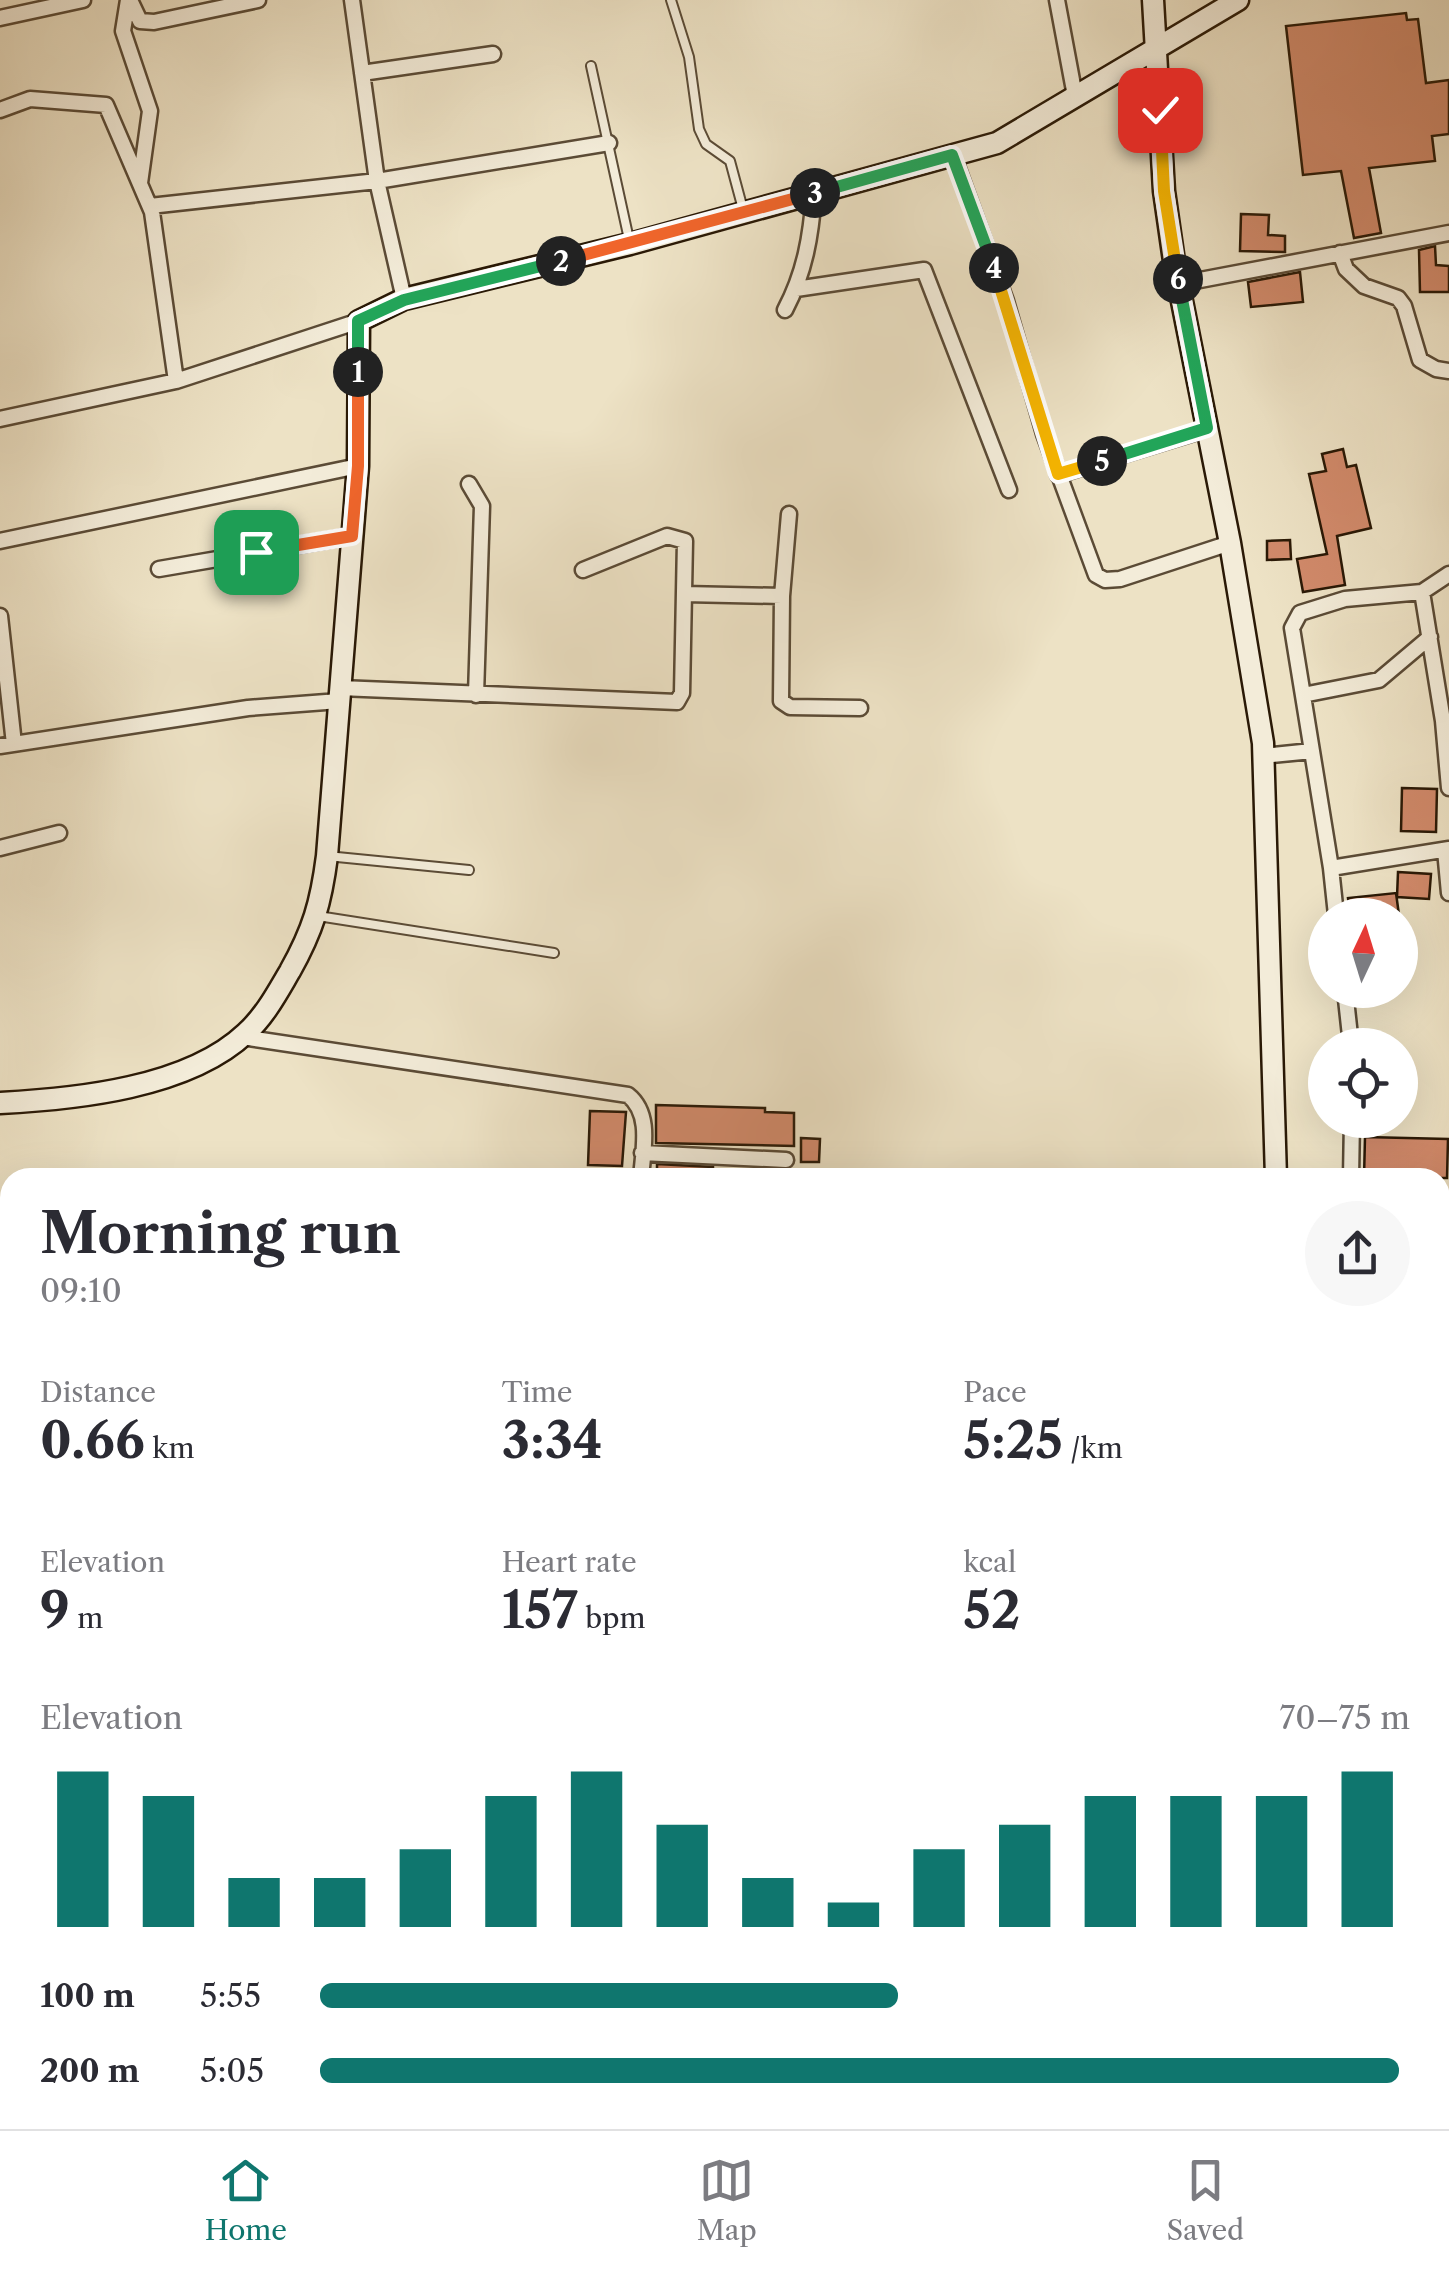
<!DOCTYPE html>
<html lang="en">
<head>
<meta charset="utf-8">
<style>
	:root { --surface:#fff; --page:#f7f7f7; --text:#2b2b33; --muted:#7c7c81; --line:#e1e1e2; --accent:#0f766e }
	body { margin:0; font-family:"Libre Caslon Text",serif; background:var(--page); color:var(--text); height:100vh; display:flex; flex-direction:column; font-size:38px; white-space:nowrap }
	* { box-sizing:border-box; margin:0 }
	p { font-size:32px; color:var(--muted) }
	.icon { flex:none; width:55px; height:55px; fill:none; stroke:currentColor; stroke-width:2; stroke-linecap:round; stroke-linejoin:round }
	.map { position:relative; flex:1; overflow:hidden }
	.drawer { position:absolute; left:0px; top:1168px; width:1450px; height:962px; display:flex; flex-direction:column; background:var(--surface); border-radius:30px 30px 0 0; box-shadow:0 10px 40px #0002 }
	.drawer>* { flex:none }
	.needle { width:65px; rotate:4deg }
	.controls { position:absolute; left:1308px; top:898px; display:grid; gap:20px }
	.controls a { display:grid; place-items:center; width:110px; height:110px; border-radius:50%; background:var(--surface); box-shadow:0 10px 40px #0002; font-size:50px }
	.pin { position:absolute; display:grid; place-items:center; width:85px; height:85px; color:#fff; margin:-42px; border-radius:20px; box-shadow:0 5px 15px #0006 }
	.km { position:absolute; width:50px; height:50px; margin:-25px; border-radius:50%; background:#222; color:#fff; font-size:28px; line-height:50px; text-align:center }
	.round { display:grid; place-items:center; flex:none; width:105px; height:105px; border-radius:52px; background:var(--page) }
	.summary { display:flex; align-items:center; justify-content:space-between; height:170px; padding:0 40px }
	h1 { font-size:55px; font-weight:800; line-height:75px }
	.metrics { display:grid; grid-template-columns:repeat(3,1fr); gap:15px; height:170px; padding:10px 40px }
	.metrics div { display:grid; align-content:center }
	.metrics b { font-size:50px; font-weight:800 }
	.metrics small { font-size:28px; font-weight:400 }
	.metrics p { font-size:28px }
	.chart { height:280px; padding:20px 40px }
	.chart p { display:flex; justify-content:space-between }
	.chart svg { width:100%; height:180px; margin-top:10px; stroke:var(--accent); stroke-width:6 }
	ul { padding:0 40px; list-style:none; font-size:32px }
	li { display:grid; grid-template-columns:160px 120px 1fr; align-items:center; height:75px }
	li i { height:25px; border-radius:12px; background:var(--accent) }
	.tabs { display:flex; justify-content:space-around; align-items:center; height:140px; border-top:2px solid var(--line); background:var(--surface); font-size:28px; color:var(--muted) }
	.tabs a { display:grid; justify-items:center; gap:5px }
	.tabs .selected { color:var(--accent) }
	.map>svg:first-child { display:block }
	.building { fill:#d18a6b; stroke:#2a1906; stroke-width:2.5 }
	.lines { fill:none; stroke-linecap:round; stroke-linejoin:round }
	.lane-casing { stroke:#5b4b36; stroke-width:12 }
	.street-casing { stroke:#5b4b36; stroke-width:19 }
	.secondary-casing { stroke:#2a1906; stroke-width:25 }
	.lane { stroke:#f3ecd9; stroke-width:8 }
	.street { stroke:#f3ecd9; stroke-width:14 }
	.secondary { stroke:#f3ecd9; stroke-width:20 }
	.split-1-casing { stroke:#fff; stroke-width:20 }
	.split-2-casing { stroke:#fff; stroke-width:20 }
	.split-3-casing { stroke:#fff; stroke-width:20 }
	.split-4-casing { stroke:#fff; stroke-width:20 }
	.split-5-casing { stroke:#fff; stroke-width:20 }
	.split-6-casing { stroke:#fff; stroke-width:20 }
	.split-7-casing { stroke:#fff; stroke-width:20 }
	.split-1 { stroke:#f0652b; stroke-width:12 }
	.split-2 { stroke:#22a559; stroke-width:12 }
	.split-3 { stroke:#f0652b; stroke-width:12 }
	.split-4 { stroke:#22a559; stroke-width:12 }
	.split-5 { stroke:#f5b400; stroke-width:12 }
	.split-6 { stroke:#22a559; stroke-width:12 }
	.split-7 { stroke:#f5b400; stroke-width:12 }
</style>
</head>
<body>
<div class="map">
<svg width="1449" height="2129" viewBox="0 0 1449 2129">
	<rect width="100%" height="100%" fill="#ede2c5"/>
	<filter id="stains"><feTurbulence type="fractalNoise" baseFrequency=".002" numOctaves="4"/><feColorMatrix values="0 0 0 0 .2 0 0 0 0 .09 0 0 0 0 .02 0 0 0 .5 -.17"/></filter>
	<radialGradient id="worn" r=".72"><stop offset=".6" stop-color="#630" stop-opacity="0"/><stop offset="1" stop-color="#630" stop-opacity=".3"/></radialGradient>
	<path class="building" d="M1406,13L1407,20L1418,19L1426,83L1449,80V134L1432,136L1435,161L1369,168L1381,233L1354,238L1341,171L1303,175L1286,26Z
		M1241,214L1269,215L1268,235L1285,236V252L1240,251Z
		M1435,246L1436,265L1449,266V292H1420L1419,250Z
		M1300,272L1303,302L1251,307L1248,282Z
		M1343,449L1347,467L1356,465L1371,528L1337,536L1345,585L1303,592L1297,559L1327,554L1309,474L1326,471L1322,454Z
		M1290,540L1291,559L1267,560V541Z
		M1402,788L1437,789L1436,832L1401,831Z
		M1398,872L1431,874L1429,899L1397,897Z
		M1396,893L1399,915H1350L1348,898Z
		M656,1105L765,1108V1112L794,1113V1146L656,1143Z
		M590,1111L626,1112L622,1166L588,1165Z
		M1365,1137L1448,1139L1447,1178H1364Z
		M801,1138L820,1139L819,1162H801Z
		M657,1164L713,1167V1178H657Z"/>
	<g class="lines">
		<defs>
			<path id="lane" d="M671,0L689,57L699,129L706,144L730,161L744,213
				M591,66L630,244
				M327,856L469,870
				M318,916L554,953
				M7,1397L10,1431"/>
			<path id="street" d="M128,0L123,31L150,111L140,183
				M130,0L140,21L154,22L258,0
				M352,0L377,181L404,299
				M1057,0L1075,96
				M0,18L83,0
				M362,73L493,54
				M0,110L30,99L106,105L152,212L176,381
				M953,155L1006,301L1044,434L1096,575L1105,580L1120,579L1230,543
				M150,206L377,181L609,143
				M1340,253L1346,269L1364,286L1398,298L1404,306L1420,360L1436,369L1449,371
				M1179,284L1449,233
				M796,289L924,270L1009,490
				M785,310C805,272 811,236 814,194
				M0,419L176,381L359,321
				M1058,475L1207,429
				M469,484L482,506L476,695
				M789,514L782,596L781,701L790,707L860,708
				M0,541L358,466
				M159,569L352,536
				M1422,592L1443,721L1449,788
				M684,594L782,596
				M0,616L14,744
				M340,688L677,702L682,693L685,541L667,536L583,570
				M1303,695L1379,680L1430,637
				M0,746L248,708L339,701
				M1312,751L1292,628L1300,613L1345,599L1422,592L1449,574
				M1263,756L1312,751L1331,868L1449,849
				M0,848L59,833
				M1445,850L1449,893
				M1331,868L1336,915
				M1345,990L1351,1045
				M242,1037L628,1095C652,1114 643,1150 641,1178
				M642,1153L786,1160
				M1351,1178L1352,1120
				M1440,1204H1449
				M1440,1345L1449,1346
				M0,1506L10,1574
				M1440,1873L1449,1874
				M0,1965L10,1964
				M1440,2095L1449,2092
				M124,2129L130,2120"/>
			<path id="secondary" d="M1153,0L1164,191L1174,261L1230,543L1263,743L1276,1178
				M0,1103C76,1099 188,1088 246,1033C265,1016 277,993 290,971C313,930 321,903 327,856L358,466L359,321L404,299L630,244L997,143L1238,0
				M1440,1525L1449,1538
				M1440,1646H1449
				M0,1798L10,1797"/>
		</defs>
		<use href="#lane" class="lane-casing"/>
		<use href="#street" class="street-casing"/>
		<use href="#secondary" class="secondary-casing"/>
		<use href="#lane" class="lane"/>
		<use href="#street" class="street"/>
		<use href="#secondary" class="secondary"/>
	</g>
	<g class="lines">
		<defs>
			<path id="split-1" d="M256,552L352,536L358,466V372"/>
			<path id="split-2" d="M358,372V321L404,300L561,261"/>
			<path id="split-3" d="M561,261L815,193"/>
			<path id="split-4" d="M815,193L952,155L994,268"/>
			<path id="split-5" d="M994,268L1058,474L1102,461"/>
			<path id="split-6" d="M1102,461L1207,428L1178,279"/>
			<path id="split-7" d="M1160,110L1164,191L1178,279"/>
		</defs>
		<use href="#split-1" class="split-1-casing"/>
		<use href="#split-2" class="split-2-casing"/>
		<use href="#split-3" class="split-3-casing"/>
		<use href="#split-4" class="split-4-casing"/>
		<use href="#split-5" class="split-5-casing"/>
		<use href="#split-6" class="split-6-casing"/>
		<use href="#split-7" class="split-7-casing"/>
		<use href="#split-1" class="split-1"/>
		<use href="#split-2" class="split-2"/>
		<use href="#split-3" class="split-3"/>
		<use href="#split-4" class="split-4"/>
		<use href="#split-5" class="split-5"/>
		<use href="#split-6" class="split-6"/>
		<use href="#split-7" class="split-7"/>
	</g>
	<rect width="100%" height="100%" filter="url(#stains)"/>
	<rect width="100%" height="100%" fill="url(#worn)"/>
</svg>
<div class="controls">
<a><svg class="needle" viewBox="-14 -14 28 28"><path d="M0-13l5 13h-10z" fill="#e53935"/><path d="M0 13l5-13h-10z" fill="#7c7c81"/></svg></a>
<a><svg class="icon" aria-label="locate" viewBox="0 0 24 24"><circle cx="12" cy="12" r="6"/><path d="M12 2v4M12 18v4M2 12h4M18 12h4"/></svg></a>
</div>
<div class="pin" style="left:256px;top:552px;background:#1e9e55"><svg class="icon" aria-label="arrive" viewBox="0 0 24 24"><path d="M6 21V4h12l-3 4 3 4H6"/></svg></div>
<div class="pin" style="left:1160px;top:110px;background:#d93025"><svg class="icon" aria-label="check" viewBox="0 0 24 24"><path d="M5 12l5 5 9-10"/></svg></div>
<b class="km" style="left:358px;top:372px">1</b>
<b class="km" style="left:561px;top:261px">2</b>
<b class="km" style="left:815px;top:193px">3</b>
<b class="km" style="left:994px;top:268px">4</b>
<b class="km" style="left:1102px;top:461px">5</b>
<b class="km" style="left:1178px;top:279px">6</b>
<section class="drawer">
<div class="summary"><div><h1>Morning run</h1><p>09:10</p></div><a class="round"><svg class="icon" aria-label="share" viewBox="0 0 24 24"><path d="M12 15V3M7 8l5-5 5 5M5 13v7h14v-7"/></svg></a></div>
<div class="metrics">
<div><p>Distance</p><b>0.66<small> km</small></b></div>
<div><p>Time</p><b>3:34</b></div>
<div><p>Pace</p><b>5:25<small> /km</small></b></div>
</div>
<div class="metrics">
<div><p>Elevation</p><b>9<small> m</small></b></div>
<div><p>Heart rate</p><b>157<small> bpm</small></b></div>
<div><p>kcal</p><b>52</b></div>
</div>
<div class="chart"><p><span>Elevation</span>70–75 m</p>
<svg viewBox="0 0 160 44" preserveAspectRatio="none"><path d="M5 44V6M15 44V12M25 44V32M35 44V32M45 44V25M55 44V12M65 44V6M75 44V19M85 44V32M95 44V38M105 44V25M115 44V19M125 44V12M135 44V12M145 44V12M155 44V6"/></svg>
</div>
<ul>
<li><b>100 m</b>5:55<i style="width:53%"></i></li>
<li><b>200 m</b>5:05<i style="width:99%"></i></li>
</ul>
</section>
</div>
<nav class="tabs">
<a class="selected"><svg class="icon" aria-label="home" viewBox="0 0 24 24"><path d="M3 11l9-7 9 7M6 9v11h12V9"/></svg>Home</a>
<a><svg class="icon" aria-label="map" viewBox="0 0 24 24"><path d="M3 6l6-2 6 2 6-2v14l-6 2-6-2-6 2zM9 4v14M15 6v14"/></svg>Map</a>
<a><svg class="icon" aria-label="saved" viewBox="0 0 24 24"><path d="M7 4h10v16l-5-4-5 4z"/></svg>Saved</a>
</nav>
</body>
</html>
